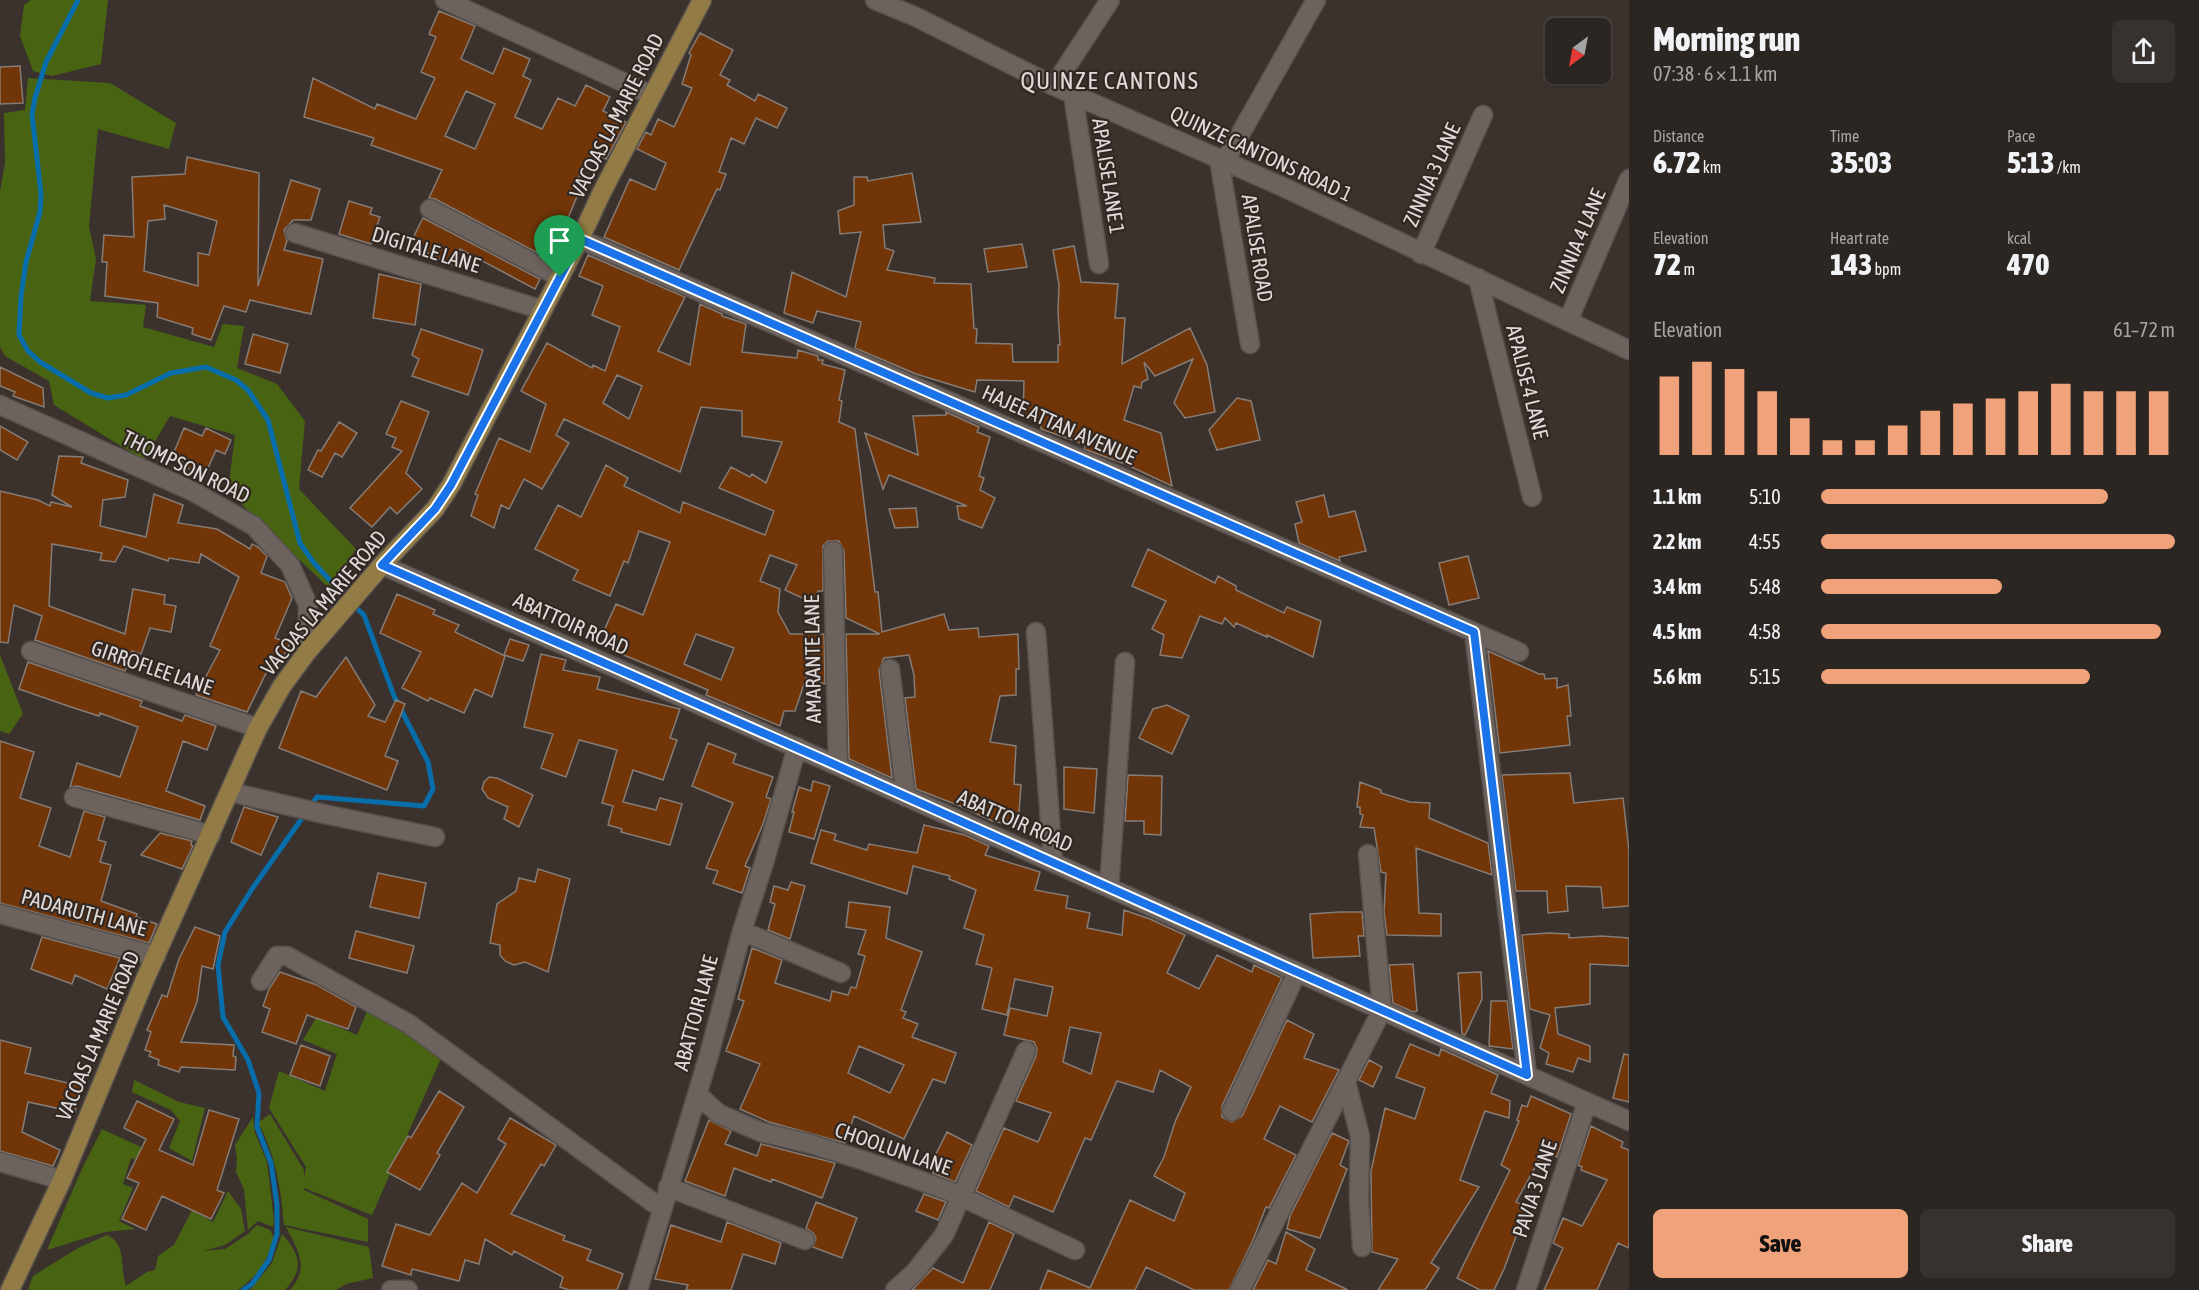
<!DOCTYPE html>
<html lang="en">
<head>
<meta charset="utf-8">
<style>
	:root { --surface:#2c2622; --page:#38322f; --text:#f1f3f6; --muted:#a6a5a5; --line:#484340; --accent:#f0a27a }
	body { margin:0; font-family:"Asap Condensed",sans-serif; background:var(--page); color:var(--text); height:100vh; display:flex; flex-direction:column; font-size:22px; white-space:nowrap }
	* { box-sizing:border-box; margin:0 }
	p { font-size:20px; color:var(--muted) }
	.icon { flex:none; width:33px; height:33px; fill:none; stroke:currentColor; stroke-width:2; stroke-linecap:round; stroke-linejoin:round }
	.map { position:relative; flex:1; overflow:hidden }
	.panel { display:flex; flex-direction:column; background:var(--surface); width:570px }
	.panel>* { flex:none }
	.needle { width:39px; rotate:212deg }
	.tools { position:absolute; left:1545px; top:18px; display:grid; gap:12px }
	.tools a { display:grid; place-items:center; width:66px; height:66px; border-radius:9px; background:var(--surface); box-shadow:0 2px 4px #0004,0 0 0 2px var(--line); font-size:30px }
	.pin { position:absolute; display:grid; place-items:center; width:51px; height:51px; color:#fff; margin:-62px -26px; border-radius:50% 50% 50% 0; rotate:-45deg; box-shadow:0 0 6px #0007 }
	.pin .icon { rotate:45deg }
	.round { display:grid; place-items:center; flex:none; width:63px; height:63px; border-radius:9px; background:var(--page) }
	.headline { display:flex; align-items:center; justify-content:space-between; height:102px; padding:0 24px }
	h1 { font-size:33px; font-weight:800; line-height:45px }
	.stats { display:grid; grid-template-columns:repeat(3,1fr); gap:9px; height:102px; padding:6px 24px }
	.stats div { display:grid; align-content:center }
	.stats b { font-size:30px; font-weight:800 }
	.stats small { font-size:16px; font-weight:400 }
	.stats p { font-size:16px }
	.chart { height:168px; padding:12px 24px }
	.chart p { display:flex; justify-content:space-between }
	.chart svg { width:100%; height:108px; margin-top:6px; stroke:var(--accent); stroke-width:6 }
	.primary-button { display:flex; gap:12px; margin-top:auto; padding:12px 24px }
	.primary-button a { flex:1; height:69px; border-radius:9px; background:var(--accent); color:#111; font-size:24px; font-weight:800; line-height:69px; text-align:center }
	.primary-button a+a { background:var(--page); color:var(--text) }
	ul { padding:0 24px; list-style:none; font-size:20px }
	li { display:grid; grid-template-columns:96px 72px 1fr; align-items:center; height:45px }
	li i { height:15px; border-radius:8px; background:var(--accent) }
	main { display:flex; flex:1; min-height:0 }
	.map>svg:first-child { display:block }
	.green { fill:#486412 }
	.lines { fill:none; stroke-linecap:round; stroke-linejoin:round }
	.stream { stroke:#076eab; stroke-width:5 }
	.building { fill:#713507; stroke:#867c76; stroke-width:1.5; fill-rule:evenodd }
	.minor-casing { stroke:#57504c; stroke-width:21 }
	.major-casing { stroke:#57504c; stroke-width:21 }
	.minor { stroke:#6d635e; stroke-width:18 }
	.major { stroke:#927b45; stroke-width:18 }
	.route-casing { stroke:#fff; stroke-width:12 }
	.route { stroke:#1a73e8; stroke-width:8 }
	.labels { text-anchor:middle; stroke-width:4.5; stroke-linejoin:round; paint-order:stroke }
	.street-label { font-size:21px; fill:#e1dbd8; stroke:#312824 }
	.quarter-label { font-size:24px; letter-spacing:1.5px; fill:#e1dbd8; stroke:#312824 }
</style>
</head>
<body>
<main>
<div class="map">
<svg width="1629" height="1290" viewBox="0 0 1629 1290">
	<rect width="100%" height="100%" fill="#3b322d"/>
	<path class="green" d="M31,0H108L101,64L52,76L33,71L20,36L24,5Z
		M28,78L110,83L176,123L169,149L98,129L89,227L96,259L90,301L146,305L143,327L214,347L223,324L244,326L237,368L277,384L305,421L299,489L356,549L330,589L228,491L235,435L170,416L144,460L54,405L49,381L5,356L0,347V192L5,163L4,113L25,110Z
		M0,655L23,714L9,734L0,731Z
		M369,1007L442,1056L372,1215L304,1188V1190L368,1219V1242L284,1225C281,1189 276,1155 258,1123L270,1114L304,1170V1179L306,1167L269,1108L279,1071L325,1091L337,1054L303,1040L316,1018L357,1035Z
		M134,1080L179,1102L205,1108L192,1161L169,1148L180,1121L171,1110L132,1092Z
		M253,1117L255,1133L267,1162L274,1221L273,1227L258,1221L248,1230L244,1189L236,1172L237,1160L235,1145Z
		M102,1129L154,1153L148,1164L131,1158L123,1184L133,1188L119,1221L135,1229L105,1232L47,1250L81,1171Z
		M228,1191L241,1209L245,1231L225,1245L203,1251L225,1249L248,1234L257,1225L270,1230L274,1238C267,1261 258,1276 238,1290H28L33,1276L78,1248L107,1235C128,1245 119,1267 126,1286L147,1272L155,1270L158,1256L174,1245L192,1210L213,1222Z
		M286,1227L369,1247L373,1278L346,1284L336,1290H290C310,1268 298,1250 286,1227Z
		M282,1234C300,1255 305,1268 285,1290H250L272,1263Z"/>
	<g class="lines">
		<path class="stream" d="M78,0L46,62L35,98L32,114L41,194L40,212L26,262L21,296L19,335L28,351L40,362L91,393L108,398L126,395L171,373L206,367L236,380L248,390L268,420L300,543L314,563L347,599
			M243,1290L252,1284L269,1260L277,1234V1205L271,1163L257,1127L259,1093L248,1060L223,1017L218,965L225,932L252,889L317,797L424,806L433,789L428,762L394,696L364,615L353,605"/>
	</g>
	<path class="building" d="M439,11L475,26L461,59L493,74L504,48L530,59L523,76L531,80L515,117L542,129L558,98L575,106L586,85L610,97L603,111L626,122L606,159L593,152L574,186L580,189L564,228L570,231L555,262L435,199L429,198L442,170L371,145L374,138L304,117L313,78L375,109L377,104L416,119L435,78L421,72L436,37L429,34ZM466,91L495,104L475,149L445,136Z
		M700,33L733,50L720,75L730,80L727,85L755,101L758,94L787,108L777,128L756,118L744,144L731,138L719,172L726,174L720,190L717,189L679,270L604,237L630,179L655,190L666,163L637,149L646,132L651,135L658,119L674,127L692,88L682,84L691,55L689,53Z
		M20,66L23,103L0,104V67Z
		M187,157L259,173L258,286L291,180L320,189L311,220H293L284,230L287,241L284,250L323,259L311,314L250,300L246,312L224,306L211,340L192,334L193,328L157,317L158,303L105,296L107,262H102L104,235L134,237L132,177L185,174ZM164,205L217,221L209,255L198,253V286L144,271L148,221L165,219Z
		M912,173L921,222L883,225L885,248L894,251L887,270L935,278L934,283L971,284L974,328L977,329L976,343L1012,344L1013,362H1058V345H1060L1058,312L1059,285L1053,250L1074,246L1081,282L1118,284L1115,318H1125L1122,364L1190,328L1207,365L1215,412L1185,418L1174,403L1193,359L1155,376L1144,362L1148,379L1142,382L1141,388L1134,386L1124,420L1161,433L1172,486L1125,464L1084,449L1086,445L1041,429V418H1023L1024,381L977,380L975,392L916,374L855,348L861,322L817,311L813,323L784,313L792,272L846,297L861,232L840,234L838,211L854,205V177H867L868,181Z
		M349,201L372,208L370,214L380,217L371,244L339,234Z
		M423,218L540,279L535,289L460,249L451,265L410,244Z
		M1022,244L1027,267L988,272L984,249Z
		M588,255L685,297L658,351L690,365L700,304L722,314V316L746,324L742,352L797,358L798,350L818,356V360H823L822,364L845,370L839,400L842,401L839,422L855,429L875,592H878L882,632L944,614L949,630L978,628L979,637L1018,634L1019,669H1016V695L1000,696L990,742L1016,746L1014,784L1021,785L1018,826L992,821L960,806L916,789L905,698L915,697L914,675L909,655L884,658L879,670L892,778L849,759L846,634H880L846,618L844,551L839,541H828L823,546V591H818L813,603L785,590L797,565L770,555L760,581L780,589L778,612L790,634H824L825,684L806,678L795,711H784L780,726L706,695L708,690L619,653L622,642L603,633L616,604L643,615L670,542L639,531L628,563L624,561L610,596L573,580L578,570L535,549L558,505L581,517L606,465L628,478L624,486L680,513L683,502L765,535L774,511L719,488L731,467L750,477L752,474L766,483L782,442L742,436V411L701,407L680,472L564,419L556,435L569,443L542,489L524,479L509,509L501,505L494,528L471,516L478,495L475,494L499,438L530,452L546,404L521,391L547,343L592,368L593,365L605,371L620,327L592,315L603,286L579,276ZM617,375L642,386L629,419L603,403ZM696,634L734,648L721,680L684,664Z
		M379,274L421,284L415,325L373,318Z
		M421,329L483,350L468,395L412,376L419,359L412,355Z
		M253,334L288,344L280,373L245,364Z
		M0,367L43,388L44,407L13,396L15,392L0,386Z
		M1237,398L1251,401L1260,440L1217,450L1209,430Z
		M401,401L429,412L406,473L422,489L397,514L390,507L372,527L350,508L402,451L392,447L396,438L386,434Z
		M946,412L979,427L977,432L990,437L979,476L984,478L980,490L995,498L982,528L959,519L957,506H967L889,475L883,489L865,433L918,455L913,416L946,415Z
		M339,422L357,433L342,457L335,453L322,477L308,470L318,450L321,451Z
		M0,426L28,442L17,460L0,450Z
		M184,428L202,436L206,428L231,440L225,454L216,450L205,475L185,467L186,463L172,457Z
		M59,456L83,457L81,463L128,480L125,497L103,500L100,526L146,537L154,494L183,505L178,523L217,529L250,549L252,544L258,547L267,556L261,573L285,582L292,598L275,638L290,643L276,672L268,669L247,712L196,695L220,650L210,646L239,577L201,554L199,563L169,558L168,561L124,546L115,562L100,560L102,553L52,544L49,606L125,634L133,589L165,595L164,604L176,606L171,632L150,628L141,654L132,651L125,671L35,640L42,616L14,605L8,643L0,642V491L38,500L50,506L51,502L72,507L52,495Z
		M1324,495L1329,517L1355,511L1366,551L1339,557L1340,561L1299,543L1295,524L1302,522L1296,502Z
		M916,508L918,527L895,528L889,509Z
		M1148,549L1215,583L1218,576L1236,586V590L1284,613L1287,607L1321,621L1313,657L1267,635V637L1236,623L1234,627L1225,618L1222,624L1200,616L1182,658L1160,655L1164,635L1152,629L1166,601L1132,586Z
		M1468,556L1479,598L1449,605L1439,563Z
		M397,594L435,610L433,614L459,625L455,632L505,656L492,697L475,689L464,713L430,698L428,701L402,688L421,652L380,633Z
		M510,639L529,645L523,661L504,655Z
		M1488,651L1539,674H1544L1545,679L1557,678V688L1568,685L1571,716H1567L1570,745L1500,753Z
		M541,654L566,660L563,670L600,677L597,689L680,709L670,738L677,740L663,780L633,770L623,802L656,810L660,798L682,804L670,845L621,832L622,829L608,825L613,806L602,803L617,750L579,740L566,777L541,768L553,734L524,727Z
		M346,657L375,705L368,716L385,722L396,700L405,704L385,756L398,761L387,790L279,748L301,691L316,697Z
		M28,662L142,701L140,706L182,721L185,715L216,726L207,750L183,741L166,791L205,806L200,820L77,786L70,787L77,763L120,777L138,727L100,713L99,716L71,707L19,689Z
		M1167,705L1189,716L1172,754L1139,738L1153,709Z
		M0,741L34,752L20,798L51,808L39,846L70,857L84,811L105,817L98,840L106,842L100,862L111,865L101,901L137,914L136,917L157,924L149,943L0,903Z
		M708,743L736,754L733,763L773,777L766,797L771,799L763,824L745,866L750,868L742,893L713,883L718,871L706,868L733,803L692,786Z
		M1064,767L1097,769L1094,813L1064,809Z
		M1570,773L1574,803L1623,798L1629,851V906L1603,908L1601,887L1566,886L1568,911L1548,913L1547,891H1516L1502,775Z
		M1128,775L1162,776L1161,835L1144,834V821H1125Z
		M489,777L497,778L533,795L519,827L504,819L508,807L488,798L482,789L484,782Z
		M813,781L830,786L814,839L789,832L794,812H792L799,787L811,791Z
		M1360,782L1381,790V793L1410,802L1430,803L1429,818L1488,843L1492,875L1416,848L1419,913L1441,914V936L1387,935L1384,912L1386,873L1381,872L1374,828L1360,827L1363,815L1360,814V807H1357Z
		M244,807L278,817L261,855L231,842Z
		M924,825L965,835L989,846L985,855L1040,872L1035,890L1068,896L1066,908L1090,913L1087,928L1122,935L1124,910L1150,919L1185,935L1167,973L1199,989L1217,955L1252,972L1254,965L1282,978L1222,1106V1117L1232,1122L1242,1116L1287,1020L1314,1034L1304,1058L1339,1070L1312,1122L1280,1106L1264,1139L1296,1155L1269,1208L1266,1207L1253,1240L1229,1290H1194L1146,1267L1135,1290H1040L1048,1270L1090,1288L1130,1200L1174,1221L1185,1193L1154,1176L1164,1157L1175,1122L1191,1087L1160,1070L1153,1092L1117,1081L1091,1140L1085,1138L1053,1212L1014,1196L1009,1207L976,1191L1004,1128L1038,1142L1051,1113L1016,1101L1036,1056L1037,1049L1034,1042L1004,1035L1010,1008L1047,1016L1053,987L1015,979L1007,1015L982,1009L992,968L976,964L984,935L964,928L976,890L949,879L950,876L913,866L907,894L811,863L821,830L836,834L834,840L867,850L869,844L917,853ZM1070,1027L1101,1033L1091,1074L1063,1062Z
		M160,833L192,841L191,845L193,846L182,869L141,855Z
		M538,869L570,879L548,972L525,962L514,965L505,961L500,955V945L490,943L497,904L516,891L519,878L535,882Z
		M378,873L426,883L419,918L370,907Z
		M791,882L805,886L790,939L768,930L775,904L770,902L774,886L788,890Z
		M849,902L890,907L886,938L922,952L901,1010L906,1012L903,1018L918,1024L912,1037L956,1053L945,1083L933,1079L904,1139L854,1116L845,1143L769,1122L740,1109L760,1064L726,1051L744,1001L738,999L752,948L782,960L775,983L830,1001L832,991L848,995L851,987L856,988L865,956L858,954L866,930L846,927ZM859,1046L904,1065L890,1093L848,1073Z
		M1340,912H1362L1364,936H1358L1360,956L1313,958L1310,914Z
		M195,927L220,936L213,969L202,966L197,1002L181,1042L234,1045L233,1056L236,1057L235,1070L181,1067L179,1072L158,1065L159,1060L149,1056L151,1052L145,1050L151,1032L147,1030L162,995L167,997L179,959Z
		M356,931L414,946L407,973L349,958Z
		M1549,933L1569,934V938L1602,936L1629,938V966L1590,964V1004L1555,1008L1558,1034L1590,1046V1062L1578,1058L1573,1072L1546,1064L1549,1053L1540,1048L1550,1015L1530,1009L1522,935Z
		M42,937L120,958L107,989L75,975L72,984L31,969Z
		M1413,964L1417,1011L1413,1012L1393,1003L1389,965Z
		M280,972L317,985L356,1007L348,1029L307,1015L296,1044L262,1032L270,1009L263,1006L269,989Z
		M1481,972L1482,999L1465,1035L1462,1034L1458,973Z
		M1491,1001H1507L1513,1049L1489,1046Z
		M0,1040L31,1048L25,1073L81,1086L75,1112L28,1102L22,1132L60,1150L53,1166L0,1151Z
		M1410,1044L1439,1056L1441,1049L1498,1075L1491,1093L1510,1101L1509,1118L1485,1111L1460,1180L1479,1187L1431,1263L1439,1268L1425,1290H1378L1398,1259L1372,1252L1371,1171L1385,1108L1415,1119L1425,1088L1396,1077Z
		M301,1045L330,1056L320,1086L290,1075Z
		M1624,1054L1629,1055V1102L1613,1098Z
		M1369,1060L1382,1067L1373,1087L1359,1080Z
		M439,1091L464,1107L437,1153L440,1155L420,1190L387,1172L408,1136L411,1138Z
		M1531,1096L1571,1114L1557,1157L1544,1151L1516,1202L1527,1207L1504,1269L1494,1290H1480L1457,1278L1510,1170L1501,1165L1519,1121L1517,1120L1522,1105L1527,1107Z
		M137,1101L174,1119L159,1150L193,1165L209,1110L239,1119L217,1190L224,1193L211,1219L162,1196L146,1230L122,1219L139,1183L127,1178L146,1139L124,1128Z
		M510,1118L556,1145L544,1166L541,1164L511,1214L565,1236L563,1240L591,1250L587,1260L623,1274L617,1290H569L560,1287L563,1277L514,1251L512,1255L485,1239L479,1264L465,1260L459,1281L412,1269L411,1275L382,1266L396,1224L430,1235L462,1183L477,1193L506,1144L498,1139Z
		M709,1120L731,1131L725,1144L757,1156L761,1144L835,1163L822,1198L772,1179L771,1182L734,1168L725,1196L685,1181Z
		M1591,1126L1623,1142L1621,1147L1629,1150V1248L1618,1243L1597,1290H1544L1563,1248L1553,1243L1563,1218L1582,1226L1607,1180L1581,1170L1582,1167L1578,1165Z
		M947,1132L972,1145L955,1182L933,1173L934,1171L929,1168Z
		M1332,1133L1349,1141L1340,1165L1347,1169L1320,1238L1287,1229L1290,1216Z
		M924,1194L946,1202L938,1220L916,1211Z
		M816,1202L857,1218L842,1258L813,1247L816,1238L813,1233L806,1228Z
		M727,1222L781,1243L775,1264L743,1254L731,1290H686L688,1285L655,1279L671,1225L721,1242Z
		M989,1222L1014,1234L990,1290H912L933,1268L963,1283Z
		M1286,1232L1315,1249L1306,1270L1348,1290H1253L1268,1260L1276,1264Z"/>
	<g class="lines">
		<defs>
			<path id="minor" d="M445,0L651,95
				M875,0L914,16L1054,86L1283,187L1629,350
				M1054,86L1110,0
				M1073,94L1099,264
				M1219,159L1250,344
				M1225,161L1316,0
				M430,209L560,277
				M295,233L543,310
				M580,239L1519,652
				M1421,254L1483,115
				M1478,278L1532,497
				M1568,321L1629,179
				M0,405L194,492L254,526L290,565L308,605L307,652
				M833,551L838,766
				M382,565L820,758L1629,1121
				M1036,632L1053,862
				M1474,632L1527,1075
				M31,651L258,728
				M890,669L906,797
				M230,792L324,814L435,837
				M74,797L211,835
				M1109,887L1125,662
				M0,914L156,956
				M742,931L841,973
				M261,981L277,956H287L409,1024L662,1209
				M1346,1082L1360,1136L1359,1200L1362,1247
				M697,1094L719,1114L761,1132L811,1144L865,1161L949,1191L1075,1250
				M1232,1111L1297,972
				M0,1162L62,1180
				M668,1187L805,1240
				M391,1290H408
				M638,1290L709,1055L742,931L764,863L797,747
				M895,1290L915,1272L944,1235L1026,1051
				M1240,1290L1382,1010L1368,854
				M1526,1290L1587,1102"/>
			<path id="major" d="M10,1290L62,1180L146,977L258,728L282,686L307,652L382,565L435,509L451,485L580,239L602,192L702,0"/>
		</defs>
		<use href="#minor" class="minor-casing"/>
		<use href="#major" class="major-casing"/>
		<use href="#minor" class="minor"/>
		<use href="#major" class="major"/>
	</g>
	<g class="lines">
		<defs>
			<path id="route" d="M580,239L1474,632L1527,1075L820,758L382,565L435,509L451,485Z"/>
		</defs>
		<use href="#route" class="route-casing"/>
		<use href="#route" class="route"/>
	</g>
	<g class="labels">
		<g class="street-label">
			<text transform="translate(617 116) rotate(-63)" y="7">VACOAS LA MARIE ROAD</text>
			<text transform="translate(1261 154) rotate(25)" y="7">QUINZE CANTONS ROAD 1</text>
			<text transform="translate(1432 175) rotate(-66)" y="7">ZINNIA 3 LANE</text>
			<text transform="translate(1108 176) rotate(81)" y="7">APALISE LANE 1</text>
			<text transform="translate(1578 241) rotate(-67)" y="7">ZINNIA 4 LANE</text>
			<text transform="translate(1257 248) rotate(81)" y="7">APALISE ROAD</text>
			<text transform="translate(426 250) rotate(17)" y="7">DIGITALE LANE</text>
			<text transform="translate(1527 382) rotate(76)" y="7">APALISE 4 LANE</text>
			<text transform="translate(1059 425) rotate(24)" y="7">HAJEE ATTAN AVENUE</text>
			<text transform="translate(186 467) rotate(26)" y="7">THOMPSON ROAD</text>
			<text transform="translate(324 603) rotate(-50)" y="7">VACOAS LA MARIE ROAD</text>
			<text transform="translate(571 624) rotate(24)" y="7">ABATTOIR ROAD</text>
			<text transform="translate(813 659) rotate(-91)" y="7">AMARANTE LANE</text>
			<text transform="translate(152 668) rotate(19)" y="7">GIRROFLEE LANE</text>
			<text transform="translate(1015 821) rotate(24)" y="7">ABATTOIR ROAD</text>
			<text transform="translate(84 913) rotate(15)" y="7">PADARUTH LANE</text>
			<text transform="translate(696 1013) rotate(-75)" y="7">ABATTOIR LANE</text>
			<text transform="translate(98 1036) rotate(-67)" y="7">VACOAS LA MARIE ROAD</text>
			<text transform="translate(893 1149) rotate(19)" y="7">CHOOLUN LANE</text>
			<text transform="translate(1535 1189) rotate(-72)" y="7">PAVIA 3 LANE</text>
		</g>
		<g class="quarter-label">
			<text x="1110" y="89">QUINZE CANTONS</text>
		</g>
	</g>
</svg>
<div class="tools">
<a><svg class="needle" viewBox="-14 -14 28 28"><path d="M0-13l5 13h-10z" fill="#e53935"/><path d="M0 13l5-13h-10z" fill="#a6a5a5"/></svg></a>
</div>
<div class="pin" style="left:560px;top:277px;background:#1e9e55"><svg class="icon" aria-label="arrive" viewBox="0 0 24 24"><path d="M6 21V4h12l-3 4 3 4H6"/></svg></div>
</div>
<section class="panel">
<div class="headline"><div><h1>Morning run</h1><p>07:38 · 6 × 1.1 km</p></div><a class="round"><svg class="icon" aria-label="share" viewBox="0 0 24 24"><path d="M12 15V3M7 8l5-5 5 5M5 13v7h14v-7"/></svg></a></div>
<div class="stats">
<div><p>Distance</p><b>6.72<small> km</small></b></div>
<div><p>Time</p><b>35:03</b></div>
<div><p>Pace</p><b>5:13<small> /km</small></b></div>
</div>
<div class="stats">
<div><p>Elevation</p><b>72<small> m</small></b></div>
<div><p>Heart rate</p><b>143<small> bpm</small></b></div>
<div><p>kcal</p><b>470</b></div>
</div>
<div class="chart"><p><span>Elevation</span>61–72 m</p>
<svg viewBox="0 0 160 44" preserveAspectRatio="none"><path d="M5 44V12M15 44V6M25 44V9M35 44V18M45 44V29M55 44V38M65 44V38M75 44V32M85 44V26M95 44V23M105 44V21M115 44V18M125 44V15M135 44V18M145 44V18M155 44V18"/></svg>
</div>
<ul>
<li><b>1.1 km</b>5:10<i style="width:81%"></i></li>
<li><b>2.2 km</b>4:55<i style="width:100%"></i></li>
<li><b>3.4 km</b>5:48<i style="width:51%"></i></li>
<li><b>4.5 km</b>4:58<i style="width:96%"></i></li>
<li><b>5.6 km</b>5:15<i style="width:76%"></i></li>
</ul>
<div class="primary-button"><a>Save</a><a>Share</a></div>
</section>
</main>
</body>
</html>
